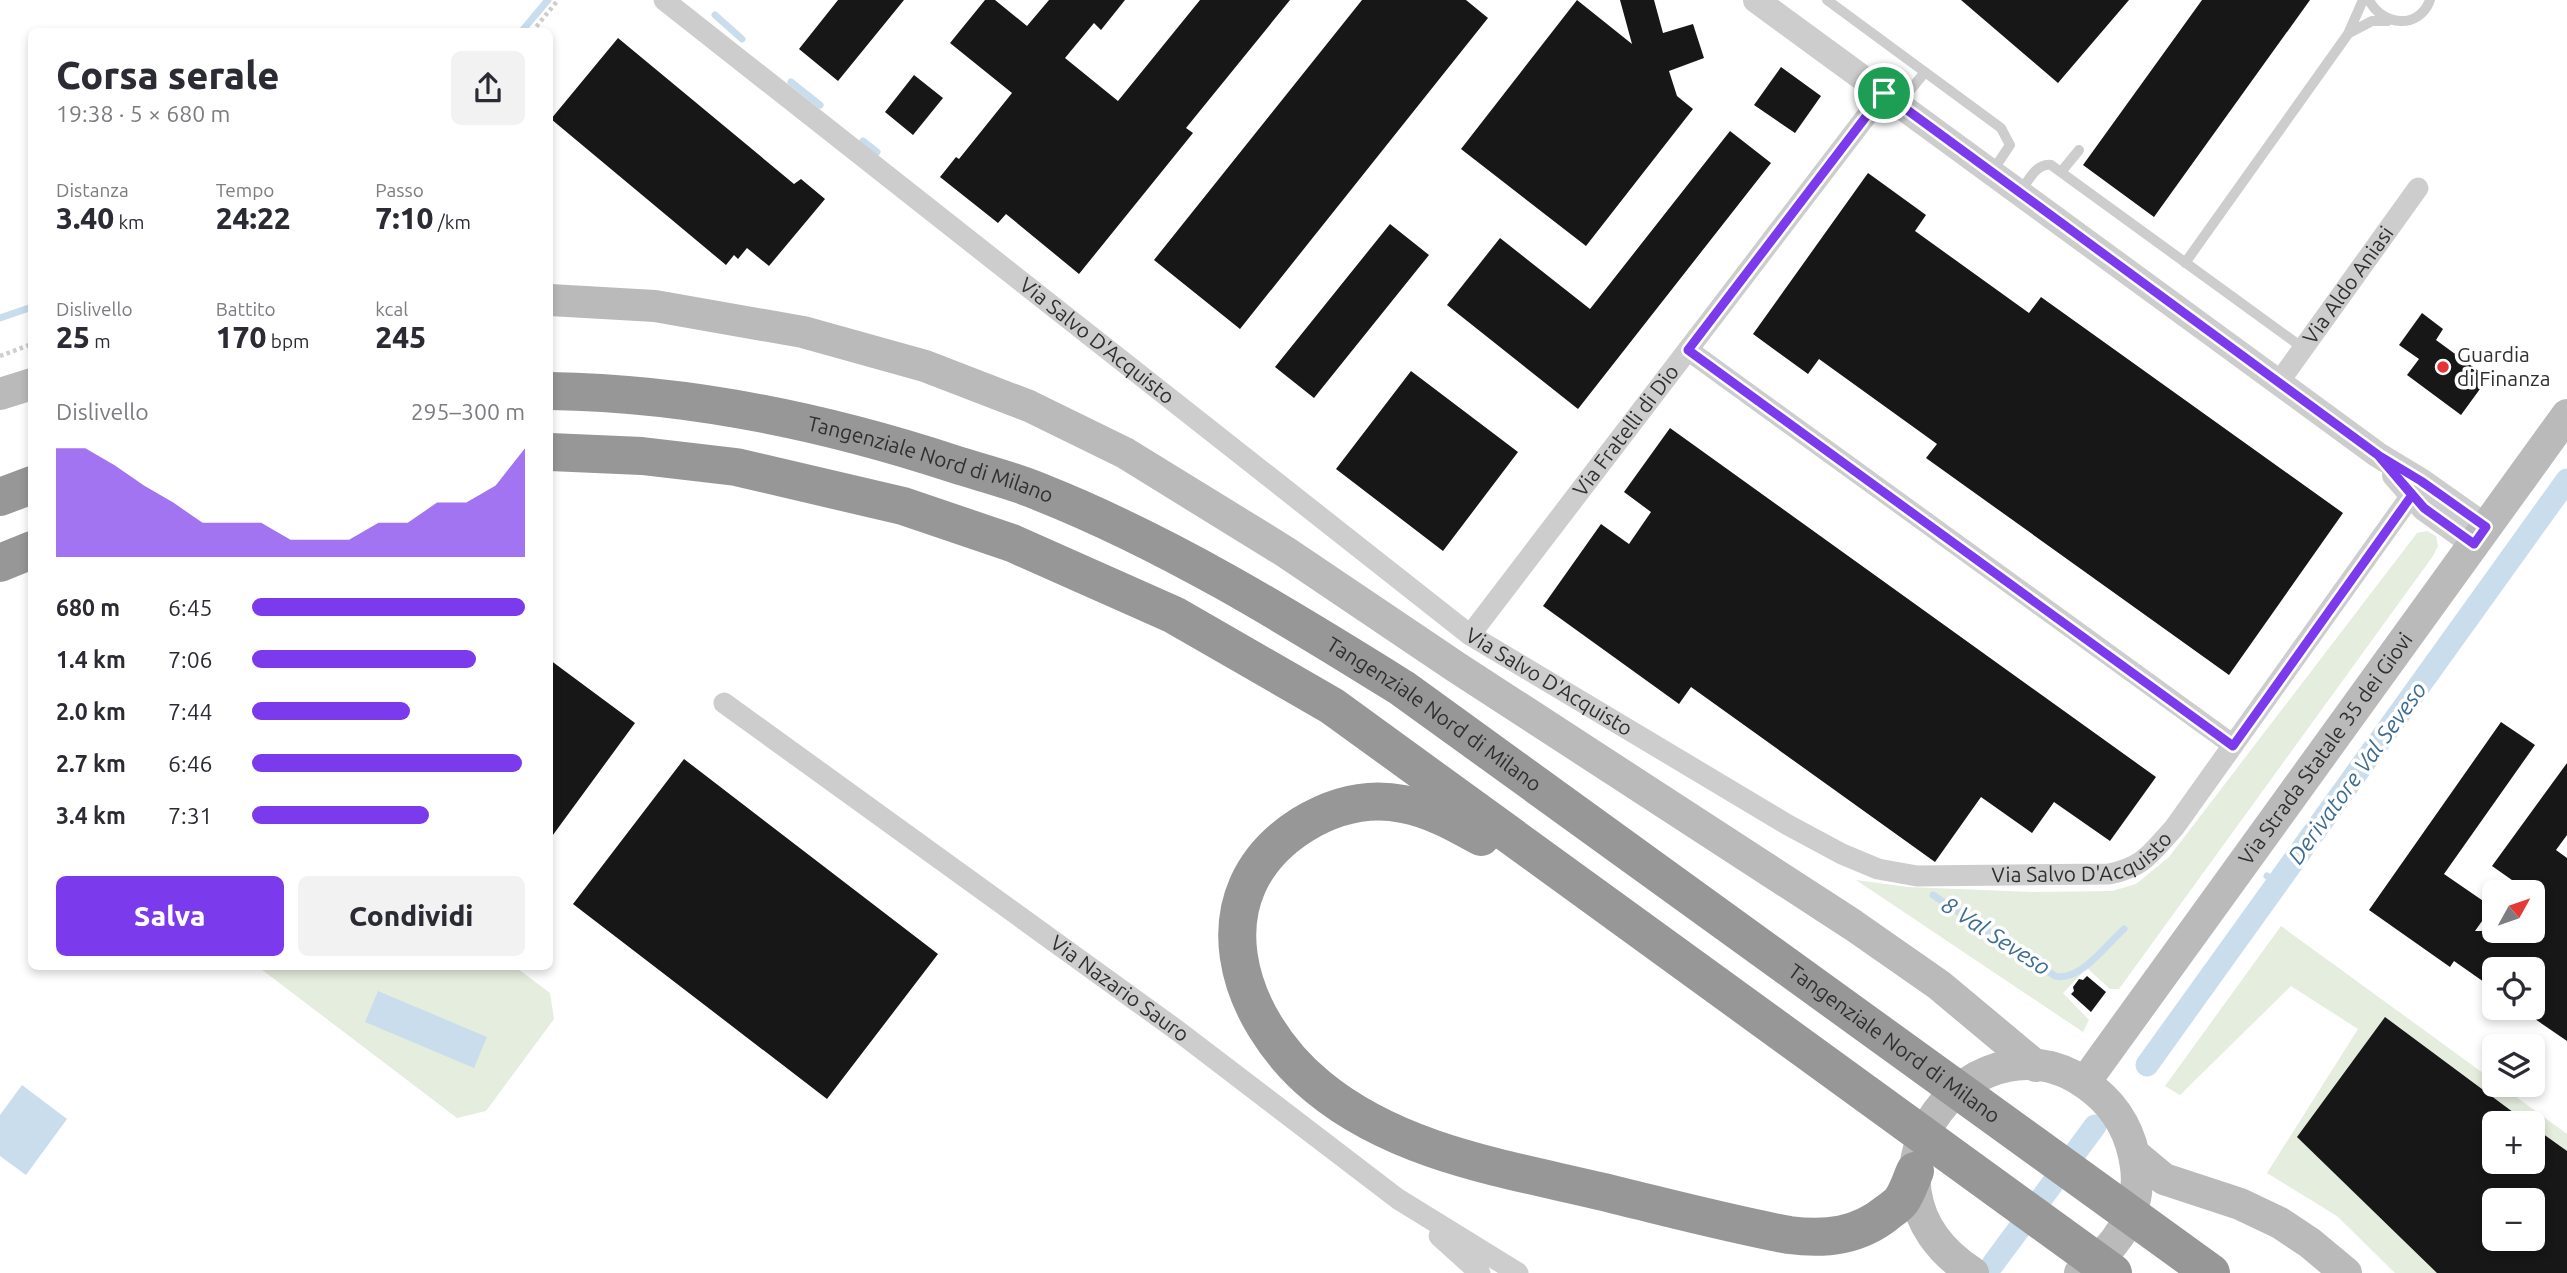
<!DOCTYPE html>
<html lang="it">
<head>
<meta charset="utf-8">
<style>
	:root { --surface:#fff; --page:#f2f2f3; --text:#2b2b33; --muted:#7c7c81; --accent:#7c3aed }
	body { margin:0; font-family:Ubuntu,sans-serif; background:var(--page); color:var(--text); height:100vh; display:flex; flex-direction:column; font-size:26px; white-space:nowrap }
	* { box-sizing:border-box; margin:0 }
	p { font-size:23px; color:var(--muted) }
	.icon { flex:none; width:38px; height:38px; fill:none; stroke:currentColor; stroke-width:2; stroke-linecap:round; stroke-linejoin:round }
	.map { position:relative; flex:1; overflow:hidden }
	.panel { position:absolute; left:28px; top:28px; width:525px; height:942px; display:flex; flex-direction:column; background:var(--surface); border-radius:10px; box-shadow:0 4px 10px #0003 }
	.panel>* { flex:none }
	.needle { width:46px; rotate:50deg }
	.buttons { position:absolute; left:2482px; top:880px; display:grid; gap:14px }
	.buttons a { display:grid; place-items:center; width:63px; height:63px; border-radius:10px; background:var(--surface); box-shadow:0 4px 10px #0003; font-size:35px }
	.pin { position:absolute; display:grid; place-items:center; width:60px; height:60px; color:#fff; margin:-30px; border:4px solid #fff; border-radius:50%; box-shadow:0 2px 7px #0007 }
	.round { display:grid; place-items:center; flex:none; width:74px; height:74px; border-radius:10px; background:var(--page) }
	.summary { display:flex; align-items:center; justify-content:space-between; height:119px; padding:0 28px }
	h1 { font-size:38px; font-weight:800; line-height:52px }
	.stats { display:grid; grid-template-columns:repeat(3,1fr); gap:10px; height:119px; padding:7px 28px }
	.stats div { display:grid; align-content:center }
	.stats b { font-size:30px; font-weight:800 }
	.stats small { font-size:19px; font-weight:400 }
	.stats p { font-size:19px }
	.chart { height:196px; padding:14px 28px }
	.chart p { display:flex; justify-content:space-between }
	.chart svg { width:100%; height:126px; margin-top:7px; fill:var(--accent); opacity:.7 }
	.button { display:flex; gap:14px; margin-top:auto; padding:14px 28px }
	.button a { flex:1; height:80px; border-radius:10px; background:var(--accent); color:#fff; font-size:28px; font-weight:800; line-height:80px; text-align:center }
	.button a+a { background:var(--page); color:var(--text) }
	ul { padding:0 28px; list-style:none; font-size:23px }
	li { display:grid; grid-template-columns:112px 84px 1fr; align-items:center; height:52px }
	li i { height:18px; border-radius:9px; background:var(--accent) }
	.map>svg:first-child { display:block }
	.green { fill:#e5edde; fill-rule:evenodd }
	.water { fill:#caddec }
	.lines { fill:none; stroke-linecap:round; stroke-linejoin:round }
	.stream { stroke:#caddec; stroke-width:7 }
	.canal { stroke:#caddec; stroke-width:23 }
	.building { fill:#171717; fill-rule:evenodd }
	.path { stroke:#cdcdcd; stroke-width:4.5; stroke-dasharray:3.5 3.5; stroke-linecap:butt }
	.service { stroke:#cdcdcd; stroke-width:10 }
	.minor { stroke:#cdcdcd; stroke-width:21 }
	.tertiary { stroke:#cdcdcd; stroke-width:26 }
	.secondary { stroke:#bababa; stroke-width:32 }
	.motorway { stroke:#979797; stroke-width:38 }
	.route-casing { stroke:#fff; stroke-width:14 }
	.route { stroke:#7c3aed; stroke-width:9 }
	.poi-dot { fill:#e63336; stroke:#fff; stroke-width:2.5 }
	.labels { text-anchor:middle; stroke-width:7; stroke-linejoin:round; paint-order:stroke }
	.street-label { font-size:21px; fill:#303030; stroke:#fff }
	.poi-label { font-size:21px; fill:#303030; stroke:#fff; text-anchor:start }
	.water-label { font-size:23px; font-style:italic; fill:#3d6d93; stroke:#fff }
</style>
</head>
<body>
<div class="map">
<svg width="2567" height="1273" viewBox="0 0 2567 1273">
	<rect width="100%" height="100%" fill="#fff"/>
	<path class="green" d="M2427,531L2436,536L2438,546L2433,556L2119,989H2110L2087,968L2063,993L2089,1020L2083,1032L1856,880L1908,887L2032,892L2112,891L2136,884L2169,857L2417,533Z
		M2281,926L2494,1081V1085H2500L2567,1134V1273H2395L2337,1216L2267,1173L2358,1029L2291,986L2180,1095L2165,1086ZM2494,1124H2532V1162H2494ZM2494,1200H2532V1239H2494Z
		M257,966H514L550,993L554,1019L486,1111L457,1118Z"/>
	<path class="water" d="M378,991L487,1037L474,1068L365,1022Z
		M22,1085L67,1119L26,1175L0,1156V1115Z"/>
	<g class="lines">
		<path class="stream" d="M715,15L742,39
			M521,32L548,0
			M791,82L820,105
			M863,141L877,152
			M0,318L32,307
			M2267,876L2277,882
			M1933,895L2055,976C2080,982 2106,945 2124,929"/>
		<path class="canal" d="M2147,1065L2567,480
			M1993,1264L2095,1126"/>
	</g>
	<path class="building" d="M838,0H904L838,81L799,49Z
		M985,0H995L1027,26L1049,0H1125L1101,30L1094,23L1065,58L1118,101L1200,0H1290L1186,128L1193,133L1079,274L1006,214L998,223L940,177L956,157L959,159L1012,93L950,43Z
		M1362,0H1466L1488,18L1240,329L1154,260Z
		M1577,0L1632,44L1620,0H1654L1663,33L1693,24L1704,58L1669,71L1677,96L1693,109L1586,246L1461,149Z
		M1961,0H2129L2058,83Z
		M2202,0H2310L2154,217L2083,165Z
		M618,38L794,184L801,179L825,199L769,266L747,248L738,259L734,255L726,265L551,119Z
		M1781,67L1821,96L1795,133L1754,105Z
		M914,75L943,98L913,135L885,112Z
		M1730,131L1771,163L1578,409L1447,305L1500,238L1590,309Z
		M1868,173L1926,215L1915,231L2029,313L2041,297L2343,513L2229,675L1926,458L1937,444L1819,359L1808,374L1753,334Z
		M1390,224L1429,255L1314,398L1275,367Z
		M2422,313L2443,329L2436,340L2488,378L2461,415L2407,375L2419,359L2399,345Z
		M1411,371L1518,452L1443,551L1336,469Z
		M1670,428L2156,777L2110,841L2054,802L2032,833L1981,797L1935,862L1691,687L1679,704L1543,606L1601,524L1629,544L1651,512L1624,492Z
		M550,660L635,723L550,839Z
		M2501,722L2535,745L2444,874L2492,907L2475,931H2532V892H2529L2492,866L2567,763V835L2556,850L2567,858V1041L2532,1017V970H2494V989L2454,961L2450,967L2369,910Z
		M684,759L938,954L827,1099L573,904Z
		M2087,976L2106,992L2091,1012L2071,994L2074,991L2073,987L2079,979L2083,980Z
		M2385,1017L2529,1124H2494V1162H2532V1126L2567,1151V1273H2437L2297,1137ZM2494,1200H2532V1239H2494Z"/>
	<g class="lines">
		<path class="path" d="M532,32L558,0
			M0,356L32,344"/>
		<path class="service" d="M1827,0L2001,128L2010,145L1992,172
			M2369,0C2382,26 2419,30 2430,0
			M2351,32L2372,21H2388
			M1899,104L1925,72
			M2061,172L2079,150
			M2020,193C2028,181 2036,163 2051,165L2303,348
			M2185,263L2348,34L2363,0"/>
		<g class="minor">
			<path id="s1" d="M664,0L1470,635L1788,825L1842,854L1878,869L1917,876L2109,874C2144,867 2151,853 2174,828L2420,483"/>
			<path d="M1688,350L2233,745"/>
			<path id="s2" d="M2279,382L2418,188"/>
			<path id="s3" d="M1470,635L1884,93"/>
			<path id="s4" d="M724,703L1178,1031L1398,1199L1518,1273"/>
			<path d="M1439,1236L1480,1273"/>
		</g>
		<path class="tertiary" d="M1756,0L2378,455L2421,481L2486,527
			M2395,475L2424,508L2474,544"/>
		<g class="secondary">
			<path d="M550,300L655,306L803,332L925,366L1029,406L1125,453L1284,551L1456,667L1853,925L1939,985L2036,1066"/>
			<path d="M0,394L32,384"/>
			<path id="s5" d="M2085,1082L2567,415"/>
			<path d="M2134,1154L2164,1179L2240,1204L2280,1223L2310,1243L2346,1273"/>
			<path d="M1973,1273C1830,1181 1981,996 2094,1090C2119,1110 2132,1136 2136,1167C2142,1212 2116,1249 2080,1273"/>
		</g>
		<g class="motorway">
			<path id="s6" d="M550,391C687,393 823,421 954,464C982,473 1012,480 1040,492C1168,543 1285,615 1402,688L2211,1273"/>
			<path d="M550,452L642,456L736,467L903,506L1012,543L1174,615L1332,706L2113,1273"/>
			<path d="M0,497L32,485"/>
			<path d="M0,563L32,550"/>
			<path d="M1481,837C1456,823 1431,809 1403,804C1368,797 1333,806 1302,825C1195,893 1235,1019 1318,1087C1397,1152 1502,1168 1599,1191C1662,1206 1725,1223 1789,1235C1826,1240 1859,1236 1888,1212C1892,1209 1898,1205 1901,1201C1907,1193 1911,1180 1915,1171"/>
		</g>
	</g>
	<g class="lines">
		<defs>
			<path id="route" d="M1884,93L2378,455L2424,508L2474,544L2486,527L2421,481L2378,455L2412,495L2233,746L1688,350L1884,93"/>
		</defs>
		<use href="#route" class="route-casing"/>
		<use href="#route" class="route"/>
	</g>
	<circle class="poi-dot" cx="2443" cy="367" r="7"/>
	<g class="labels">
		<g class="street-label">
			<text dy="7" stroke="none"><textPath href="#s2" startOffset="119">Via Aldo Aniasi</textPath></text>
			<text dy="7" stroke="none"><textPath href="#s1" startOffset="551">Via Salvo D'Acquisto</textPath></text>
			<text dy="7" stroke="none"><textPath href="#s3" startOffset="257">Via Fratelli di Dio</textPath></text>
			<text dy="7" stroke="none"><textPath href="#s6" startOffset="388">Tangenziale Nord di Milano</textPath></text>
			<text dy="7" stroke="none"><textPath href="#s1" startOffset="1118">Via Salvo D'Acquisto</textPath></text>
			<text dy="7" stroke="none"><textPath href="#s6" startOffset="956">Tangenziale Nord di Milano</textPath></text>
			<text dy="7" stroke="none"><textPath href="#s5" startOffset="411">Via Strada Statale 35 dei Giovi</textPath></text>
			<text dy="7" stroke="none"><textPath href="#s1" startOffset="1706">Via Salvo D'Acquisto</textPath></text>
			<text dy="7" stroke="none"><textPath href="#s4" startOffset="488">Via Nazario Sauro</textPath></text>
			<text dy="7" stroke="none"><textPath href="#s6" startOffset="1522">Tangenziale Nord di Milano</textPath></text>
		</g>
		<g class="poi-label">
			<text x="2457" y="362">Guardia<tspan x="2457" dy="24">di Finanza</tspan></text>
		</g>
		<g class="water-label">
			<text transform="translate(2357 773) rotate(-54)" y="8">Derivatore Val Seveso</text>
			<text transform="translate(1996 936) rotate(33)" y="8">8 Val Seveso</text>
		</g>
	</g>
</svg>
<div class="buttons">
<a><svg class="needle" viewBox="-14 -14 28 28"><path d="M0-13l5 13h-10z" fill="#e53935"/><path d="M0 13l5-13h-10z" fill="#7c7c81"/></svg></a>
<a><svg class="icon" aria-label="locate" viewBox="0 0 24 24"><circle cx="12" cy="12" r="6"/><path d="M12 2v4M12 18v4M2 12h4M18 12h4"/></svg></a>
<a><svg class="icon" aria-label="layers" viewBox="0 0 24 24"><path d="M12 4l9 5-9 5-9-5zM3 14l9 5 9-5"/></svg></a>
<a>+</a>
<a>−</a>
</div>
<div class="pin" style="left:1884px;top:93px;background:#1e9e55"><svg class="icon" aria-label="arrive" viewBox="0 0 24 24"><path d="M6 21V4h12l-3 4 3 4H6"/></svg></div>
<section class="panel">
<div class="summary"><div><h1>Corsa serale</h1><p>19:38 · 5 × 680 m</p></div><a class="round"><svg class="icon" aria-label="share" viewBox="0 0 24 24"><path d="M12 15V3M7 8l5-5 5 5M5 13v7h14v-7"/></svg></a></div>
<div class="stats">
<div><p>Distanza</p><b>3.40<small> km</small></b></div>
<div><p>Tempo</p><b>24:22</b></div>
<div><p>Passo</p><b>7:10<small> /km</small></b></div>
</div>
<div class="stats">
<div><p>Dislivello</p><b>25<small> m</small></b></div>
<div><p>Battito</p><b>170<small> bpm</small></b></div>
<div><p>kcal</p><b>245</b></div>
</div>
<div class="chart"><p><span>Dislivello</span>295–300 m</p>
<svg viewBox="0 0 160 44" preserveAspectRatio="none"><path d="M0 44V6L10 6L20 12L30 19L40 25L50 32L60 32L70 32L80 38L90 38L100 38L110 32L120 32L130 25L140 25L150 19L160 6V44z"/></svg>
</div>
<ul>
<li><b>680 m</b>6:45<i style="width:100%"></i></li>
<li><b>1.4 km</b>7:06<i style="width:82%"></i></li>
<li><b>2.0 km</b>7:44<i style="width:58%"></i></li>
<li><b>2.7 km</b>6:46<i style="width:99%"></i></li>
<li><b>3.4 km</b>7:31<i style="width:65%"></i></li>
</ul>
<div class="button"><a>Salva</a><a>Condividi</a></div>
</section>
</div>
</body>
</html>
